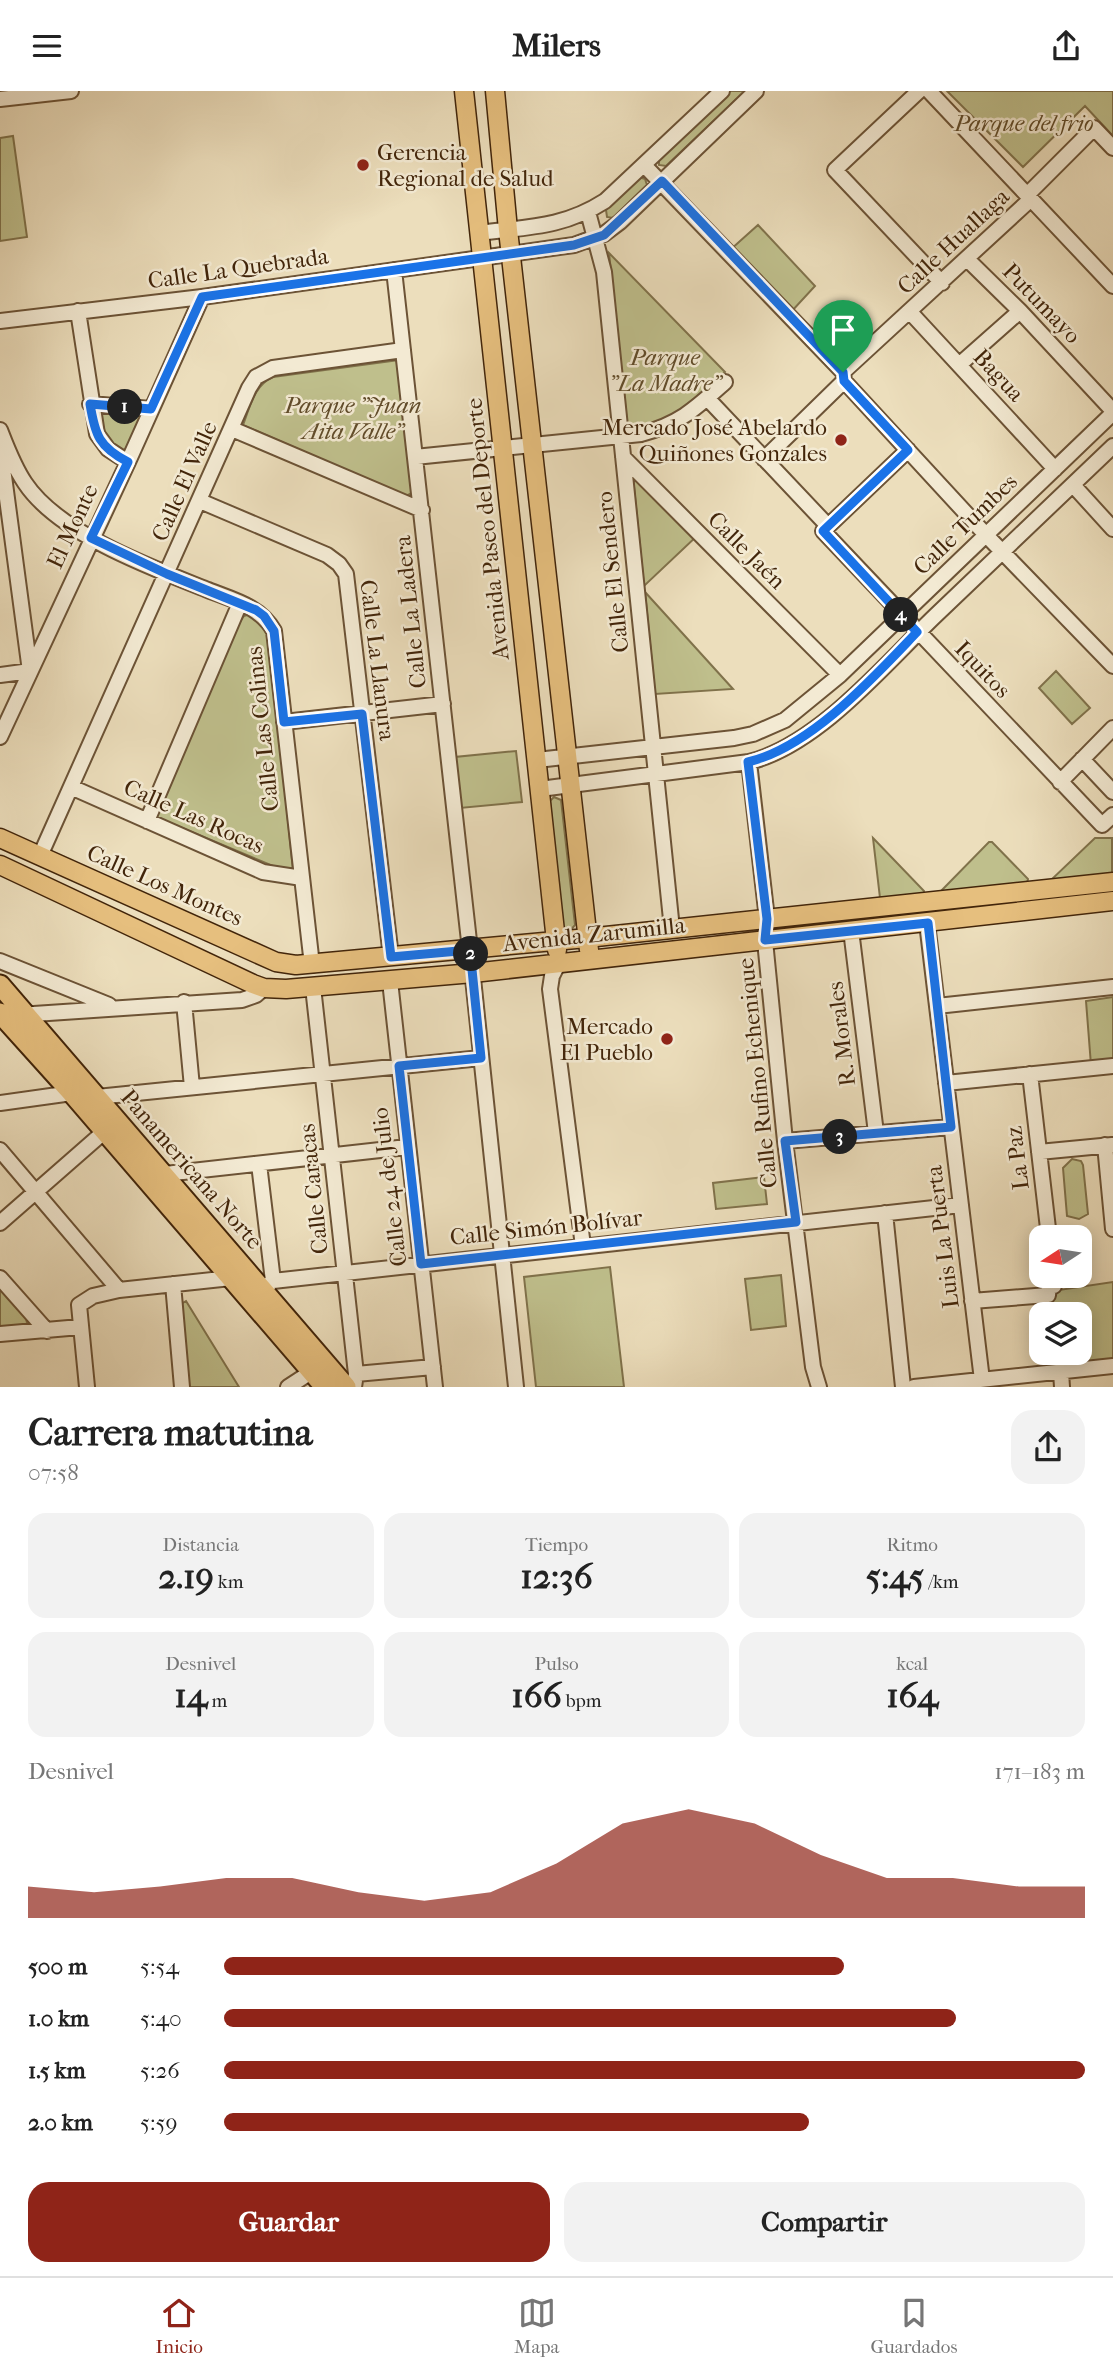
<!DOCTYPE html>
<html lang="es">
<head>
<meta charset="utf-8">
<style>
	:root { --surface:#fff; --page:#f2f2f2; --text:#222; --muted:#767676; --line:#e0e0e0; --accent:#8f2418 }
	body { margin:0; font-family:"IM FELL French Canon",serif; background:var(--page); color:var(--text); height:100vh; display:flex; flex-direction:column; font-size:26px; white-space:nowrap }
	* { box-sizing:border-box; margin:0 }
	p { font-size:23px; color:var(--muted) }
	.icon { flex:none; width:38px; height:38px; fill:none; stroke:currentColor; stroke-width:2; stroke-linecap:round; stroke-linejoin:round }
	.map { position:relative; height:1296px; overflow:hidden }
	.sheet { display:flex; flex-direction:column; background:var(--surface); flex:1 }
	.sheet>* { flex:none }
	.needle { width:46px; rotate:258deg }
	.controls { position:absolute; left:1029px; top:1134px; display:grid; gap:14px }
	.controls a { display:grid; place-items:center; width:63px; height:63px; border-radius:14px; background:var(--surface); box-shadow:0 4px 18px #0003; font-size:35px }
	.pin { position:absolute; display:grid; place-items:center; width:60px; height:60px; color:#fff; margin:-72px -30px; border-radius:50% 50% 50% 0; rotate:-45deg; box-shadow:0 0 7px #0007 }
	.pin .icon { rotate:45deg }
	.km { position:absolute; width:35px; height:35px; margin:-18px; border-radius:50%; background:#222; color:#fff; font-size:19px; line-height:35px; text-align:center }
	.round { display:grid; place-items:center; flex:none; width:74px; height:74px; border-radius:21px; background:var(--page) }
	.summary { display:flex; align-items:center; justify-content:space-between; height:119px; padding:0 28px }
	h1 { font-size:38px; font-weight:700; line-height:52px }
	.stats { display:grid; grid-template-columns:repeat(3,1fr); gap:10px; height:119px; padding:7px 28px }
	.stats div { display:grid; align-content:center; border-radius:18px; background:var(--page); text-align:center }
	.stats b { font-size:35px; font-weight:700 }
	.stats small { font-size:19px; font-weight:400 }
	.stats p { font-size:19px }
	.chart { height:196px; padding:14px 28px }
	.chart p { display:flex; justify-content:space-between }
	.chart svg { width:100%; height:126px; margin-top:7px; fill:var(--accent); opacity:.7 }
	.action { display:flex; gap:14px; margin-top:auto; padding:14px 28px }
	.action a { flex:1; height:80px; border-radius:21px; background:var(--accent); color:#fff; font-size:28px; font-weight:700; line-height:80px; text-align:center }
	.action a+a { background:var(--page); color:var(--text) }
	ul { padding:0 28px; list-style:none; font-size:23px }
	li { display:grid; grid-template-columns:112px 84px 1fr; align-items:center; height:52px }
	li i { height:18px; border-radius:9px; background:var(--accent) }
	header { display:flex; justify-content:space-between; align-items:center; height:91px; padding:0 28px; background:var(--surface); font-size:32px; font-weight:700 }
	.menu { display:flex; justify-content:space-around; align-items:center; height:98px; border-top:2px solid var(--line); background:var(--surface); font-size:19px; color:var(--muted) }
	.menu a { display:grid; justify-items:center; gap:4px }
	.menu .current { color:var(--accent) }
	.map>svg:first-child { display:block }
	.green { fill:#bfbf8c; stroke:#80724b; stroke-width:2 }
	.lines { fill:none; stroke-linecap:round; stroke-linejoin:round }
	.minor-casing { stroke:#6c5336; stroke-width:18 }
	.major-casing { stroke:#42250a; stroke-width:21 }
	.highway-casing { stroke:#42250a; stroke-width:23 }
	.minor { stroke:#f3ead3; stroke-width:14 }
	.major { stroke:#e6bf7e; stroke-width:18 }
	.highway { stroke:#e6bf7e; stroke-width:19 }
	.route-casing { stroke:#fff; stroke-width:14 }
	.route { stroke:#1a73e8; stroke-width:9 }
	.poi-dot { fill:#8f2418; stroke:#f3ead3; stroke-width:2.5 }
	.labels { text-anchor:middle; stroke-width:5; stroke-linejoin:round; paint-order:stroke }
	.park-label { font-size:23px; font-style:italic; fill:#614c2a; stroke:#f3ead3 }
	.poi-label { font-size:23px; fill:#42250a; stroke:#f3ead3; text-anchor:end }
	.street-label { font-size:23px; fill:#42250a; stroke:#f3ead3 }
</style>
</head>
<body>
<header><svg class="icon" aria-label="menu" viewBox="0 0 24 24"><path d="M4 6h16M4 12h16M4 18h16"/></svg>Milers<svg class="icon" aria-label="share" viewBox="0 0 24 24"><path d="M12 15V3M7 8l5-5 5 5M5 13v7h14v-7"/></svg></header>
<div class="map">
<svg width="1113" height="1296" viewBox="0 0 1113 1296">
	<rect width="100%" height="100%" fill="#ecdebc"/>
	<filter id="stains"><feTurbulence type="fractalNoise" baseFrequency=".00286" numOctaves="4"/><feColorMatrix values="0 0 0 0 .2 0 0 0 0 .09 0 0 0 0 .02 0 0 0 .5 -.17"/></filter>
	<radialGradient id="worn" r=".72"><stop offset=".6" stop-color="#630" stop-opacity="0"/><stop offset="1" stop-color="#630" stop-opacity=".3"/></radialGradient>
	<path class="green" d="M730,0H745L666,75L659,74V67Z
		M947,0H1113V45L1085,15L1023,76Z
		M13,45L27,146L0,150V47Z
		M639,86L645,88L647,94L613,127L607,126L606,119Z
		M758,134L815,195L791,221L730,159Z
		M609,162L725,281L676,327L628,340Z
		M399,269L412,402L406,405L243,334C250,316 254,294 273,286Z
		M100,318L145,322L128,364C108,357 102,338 100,318Z
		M632,376L699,443L644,495Z
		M645,501L733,598L655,603Z
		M250,523L255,526L269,544L293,779L285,780L156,726L236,536L244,525Z
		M1056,580L1090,617L1072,633L1039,597Z
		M516,660L522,711L460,717L455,666Z
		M554,706L561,709L575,834L570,840L563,838L550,710Z
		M873,747L924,800L923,803L880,807Z
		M1095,747H1112V783L1055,790L1052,788Z
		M989,751H992L1028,788L1027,792L940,801Z
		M1113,906V972L1091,974L1086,910Z
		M1072,1068L1081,1070L1083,1074L1088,1123L1079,1128L1067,1125L1063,1077Z
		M764,1086L767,1113L716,1118L713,1092Z
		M610,1176L624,1296H536L524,1186Z
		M781,1184L786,1235L751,1239L745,1188Z
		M1113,1191V1273L1059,1279L1057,1262H1080V1223H1054L1052,1200Z
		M0,1196L26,1227L27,1232L22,1238L0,1239Z
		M186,1210L239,1296H189L181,1213Z"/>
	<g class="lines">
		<defs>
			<path id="minor" d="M919,0L835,79L942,192
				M929,0L1113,195
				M0,8L71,0
				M644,74L843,281L844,290L986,444L1113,575
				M1027,104L1094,37L1113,57
				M588,121L604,181L672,838
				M479,142C527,136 563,137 605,110L722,0
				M967,168L1020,220L1113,320
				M394,179L470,859L516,1296
				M78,220L97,343L108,358L128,371
				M910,221L1055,378
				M0,230L202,206L574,154L604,143L620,131L756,0
				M959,274L1020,220
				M843,281L1031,108
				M707,307L828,435
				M90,313L151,318
				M232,338L422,419
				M0,339C7,357 14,376 25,392C59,443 152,477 208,499C233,509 260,515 274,540L312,874
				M0,355L30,580L0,584
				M908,359L823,440L1102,734L1113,724
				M415,366L641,343C680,333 696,317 725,291
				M623,366L840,584
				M764,368L844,290
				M1073,394L1113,438
				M200,410L327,464L339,473L346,483L391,866
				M284,631L443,613
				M0,646L128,371L202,206
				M1082,668L1113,701
				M537,669L734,647L753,643L785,629L840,584L1113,322
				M749,671L767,828L765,850L785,1050L813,1276L819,1296
				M1060,691L1113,637
				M71,696L263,781L302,787
				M540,698L749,671C818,654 884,574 935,525C994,468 1054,412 1113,355
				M147,730L240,512
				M40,765L249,297L256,286L273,277L403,259
				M927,832L982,1289
				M851,839L876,1042
				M0,870L109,914
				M559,871L552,885L550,898L583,1155
				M390,890L435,1296
				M313,896L356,1283L354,1296
				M184,911L192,996
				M937,915L1113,896
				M19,924L242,909L256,904L264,897
				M1030,983L1049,1146
				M946,992L1113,975
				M97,1006L481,967
				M0,1012L72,1002
				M785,1050L951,1036
				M1105,1054L1113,1138
				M0,1059L119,1199
				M1039,1061L1112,1054
				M259,1073L273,1190
				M165,1083L407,1056
				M885,1122L903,1296
				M0,1132L105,1040
				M0,1187L47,1240
				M173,1193L182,1296
				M263,1198L273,1190L961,1114
				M972,1210L1048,1204L1049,1195H1054L1053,1185
				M0,1243L80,1236
				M1061,1281L1062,1296
				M356,1283L433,1276
				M87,1296L79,1214L93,1205L119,1199L231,1187
				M288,1296L311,1281
				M914,1296L1113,1275"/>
			<path id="major" d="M464,0L557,859
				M495,0L508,139L589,859
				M0,747L276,871L296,874L587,847L1113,791
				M0,774L253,893L264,897L286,898L473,882L1113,810"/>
			<path id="highway" d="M0,894L346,1296
				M0,922L72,1002L325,1296"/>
		</defs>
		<use href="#minor" class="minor-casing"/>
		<use href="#major" class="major-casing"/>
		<use href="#highway" class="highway-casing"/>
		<use href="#minor" class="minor"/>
		<use href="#major" class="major"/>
		<use href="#highway" class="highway"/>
	</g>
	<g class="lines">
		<defs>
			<path id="route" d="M662,90L843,281L844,290L908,359L823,440L917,541C873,587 811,656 748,671L767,828L765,849L928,832L951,1036L785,1050L796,1131L421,1173L399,975L481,967L470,859L391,866L362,623L284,631L274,540L264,525L256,519L167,483L91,447L128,371C99,356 95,344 90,313L151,318L202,206L574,154L604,144Z"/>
		</defs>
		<use href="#route" class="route-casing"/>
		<use href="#route" class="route"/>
	</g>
	<g class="poi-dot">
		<circle cx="363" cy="74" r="7"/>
		<circle cx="841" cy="349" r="7"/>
		<circle cx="667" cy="948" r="7"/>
	</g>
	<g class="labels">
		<g class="park-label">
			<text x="1024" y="40">Parque del frio</text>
			<text x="665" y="274">Parque<tspan x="665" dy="26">"La Madre"</tspan></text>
			<text x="353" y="322">Parque "Juan<tspan x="353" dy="26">Aita Valle"</tspan></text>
		</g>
		<g class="poi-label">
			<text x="377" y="69" text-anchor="start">Gerencia<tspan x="377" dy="26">Regional de Salud</tspan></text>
			<text x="827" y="344">Mercado José Abelardo<tspan x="827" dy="26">Quiñones Gonzales</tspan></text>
			<text x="653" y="943">Mercado<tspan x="653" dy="26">El Pueblo</tspan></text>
		</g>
		<g class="street-label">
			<text transform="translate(953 150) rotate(-43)" y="8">Calle Huallaga</text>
			<text transform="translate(238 177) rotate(-8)" y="8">Calle La Quebrada</text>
			<text transform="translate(1042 212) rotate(46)" y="8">Putumayo</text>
			<text transform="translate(999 284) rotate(47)" y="8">Bagua</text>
			<text transform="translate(184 390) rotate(-66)" y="8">Calle El Valle</text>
			<text transform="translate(965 433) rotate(-44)" y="8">Calle Tumbes</text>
			<text transform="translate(72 435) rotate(-65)" y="8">El Monte</text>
			<text transform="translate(487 438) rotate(-96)" y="8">Avenida Paseo del Deporte</text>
			<text transform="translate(747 459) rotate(45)" y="8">Calle Jaén</text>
			<text transform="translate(612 481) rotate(-96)" y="8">Calle El Sendero</text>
			<text transform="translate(410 521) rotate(-96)" y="8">Calle La Ladera</text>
			<text transform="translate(378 569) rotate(83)" y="8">Calle La Llanura</text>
			<text transform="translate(983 578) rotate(46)" y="8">Iquitos</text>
			<text transform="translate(262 638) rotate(-96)" y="8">Calle Las Colinas</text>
			<text transform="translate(194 725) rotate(24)" y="8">Calle Las Rocas</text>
			<text transform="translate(165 794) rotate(24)" y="8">Calle Los Montes</text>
			<text transform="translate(594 843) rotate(-6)" y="8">Avenida Zarumilla</text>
			<text transform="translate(841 943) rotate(-97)" y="8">R. Morales</text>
			<text transform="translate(757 982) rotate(-96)" y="8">Calle Rufino Echenique</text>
			<text transform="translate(1017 1067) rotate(-97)" y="8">La Paz</text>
			<text transform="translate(192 1078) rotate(49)" y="8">Panamericana Norte</text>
			<text transform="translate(389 1096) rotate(-97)" y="8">Calle 24 de Julio</text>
			<text transform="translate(313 1098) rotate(-96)" y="8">Calle Caracas</text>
			<text transform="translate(546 1136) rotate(-6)" y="8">Calle Simón Bolívar</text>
			<text transform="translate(942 1146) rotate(-97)" y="8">Luis La Puerta</text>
		</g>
	</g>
	<rect width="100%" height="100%" filter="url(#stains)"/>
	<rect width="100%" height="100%" fill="url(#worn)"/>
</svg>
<div class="controls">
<a><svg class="needle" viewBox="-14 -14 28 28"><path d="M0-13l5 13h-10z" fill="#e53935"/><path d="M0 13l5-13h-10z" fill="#767676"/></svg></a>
<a><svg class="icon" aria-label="layers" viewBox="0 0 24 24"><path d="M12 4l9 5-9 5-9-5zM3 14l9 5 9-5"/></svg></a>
</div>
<div class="pin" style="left:843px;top:281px;background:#1e9e55"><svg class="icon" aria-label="arrive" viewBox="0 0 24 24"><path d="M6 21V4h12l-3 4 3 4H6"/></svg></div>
<b class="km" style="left:125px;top:316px">1</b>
<b class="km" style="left:471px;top:863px">2</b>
<b class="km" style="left:840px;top:1046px">3</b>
<b class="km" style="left:901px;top:524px">4</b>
</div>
<section class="sheet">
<div class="summary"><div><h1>Carrera matutina</h1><p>07:58</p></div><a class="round"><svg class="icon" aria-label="share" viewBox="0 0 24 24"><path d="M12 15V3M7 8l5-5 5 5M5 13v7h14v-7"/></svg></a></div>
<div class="stats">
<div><p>Distancia</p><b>2.19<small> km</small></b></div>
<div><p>Tiempo</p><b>12:36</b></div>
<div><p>Ritmo</p><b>5:45<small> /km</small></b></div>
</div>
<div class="stats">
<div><p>Desnivel</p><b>14<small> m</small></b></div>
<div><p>Pulso</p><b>166<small> bpm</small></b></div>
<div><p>kcal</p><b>164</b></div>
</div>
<div class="chart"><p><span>Desnivel</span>171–183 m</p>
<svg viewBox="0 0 160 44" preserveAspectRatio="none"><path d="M0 44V33L10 35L20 33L30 30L40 30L50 35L60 38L70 35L80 25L90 11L100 6L110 11L120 22L130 30L140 30L150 33L160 33V44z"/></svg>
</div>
<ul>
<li><b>500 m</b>5:54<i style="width:72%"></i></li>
<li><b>1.0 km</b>5:40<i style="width:85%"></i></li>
<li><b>1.5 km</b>5:26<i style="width:100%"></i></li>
<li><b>2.0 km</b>5:59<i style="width:68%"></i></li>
</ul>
<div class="action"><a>Guardar</a><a>Compartir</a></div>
</section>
<nav class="menu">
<a class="current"><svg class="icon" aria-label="home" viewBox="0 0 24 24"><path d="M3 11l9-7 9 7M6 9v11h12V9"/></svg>Inicio</a>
<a><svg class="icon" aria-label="map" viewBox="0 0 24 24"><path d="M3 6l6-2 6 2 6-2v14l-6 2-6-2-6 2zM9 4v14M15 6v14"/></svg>Mapa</a>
<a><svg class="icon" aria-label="saved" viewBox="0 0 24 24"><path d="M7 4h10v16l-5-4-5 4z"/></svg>Guardados</a>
</nav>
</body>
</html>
